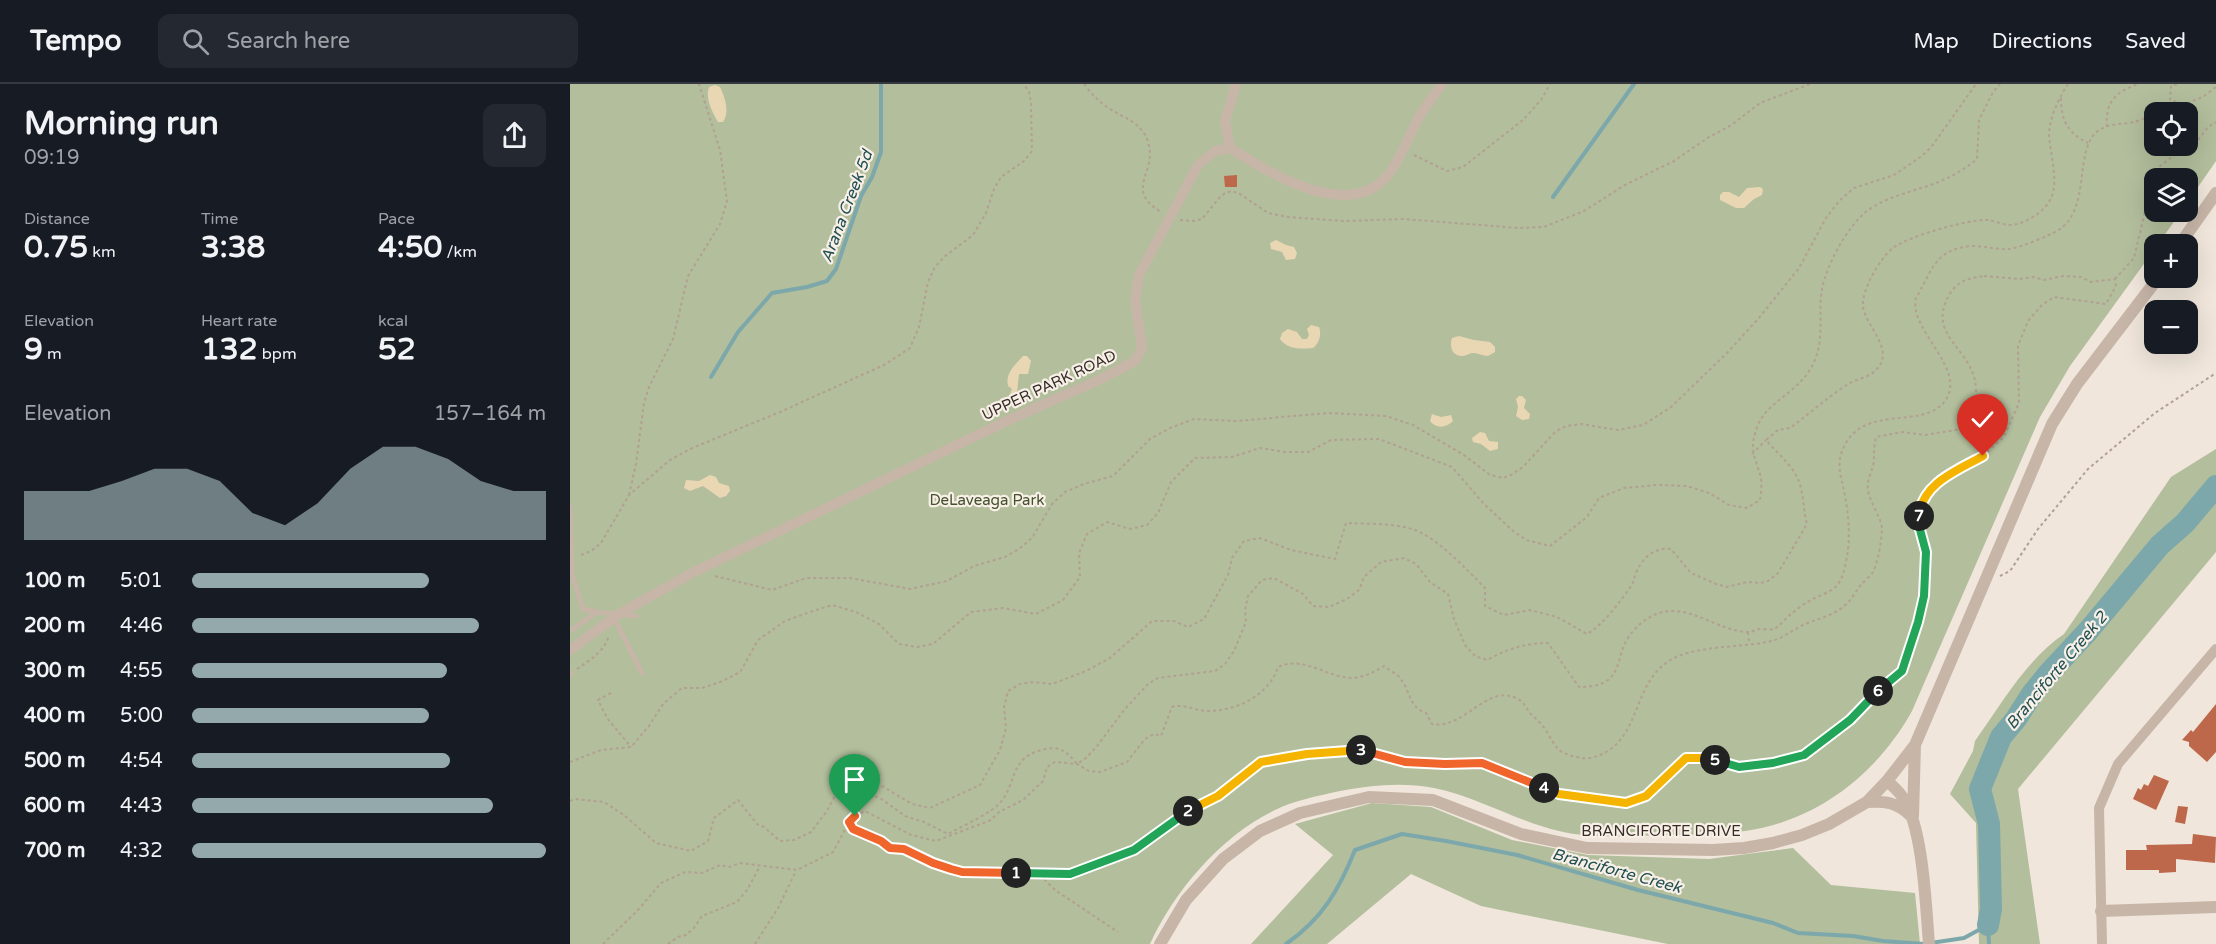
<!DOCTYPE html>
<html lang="en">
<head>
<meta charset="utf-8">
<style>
	:root { --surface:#171b24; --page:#242831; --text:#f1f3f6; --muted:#9ea1a6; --line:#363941; --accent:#93a9ac }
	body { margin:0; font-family:"Varela Round",sans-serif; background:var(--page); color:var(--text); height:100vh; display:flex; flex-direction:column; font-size:22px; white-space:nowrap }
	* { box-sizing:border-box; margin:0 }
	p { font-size:20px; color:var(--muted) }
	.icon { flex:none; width:33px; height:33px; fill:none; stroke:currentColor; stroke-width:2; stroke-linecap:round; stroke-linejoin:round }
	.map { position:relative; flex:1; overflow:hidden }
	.drawer { display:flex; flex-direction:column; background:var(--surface); width:570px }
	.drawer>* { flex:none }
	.fabs { position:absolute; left:1574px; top:18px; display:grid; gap:12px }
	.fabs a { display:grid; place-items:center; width:54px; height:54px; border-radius:12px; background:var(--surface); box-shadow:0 6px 24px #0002; font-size:30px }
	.pin { position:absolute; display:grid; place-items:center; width:51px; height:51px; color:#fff; margin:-62px -26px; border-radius:50% 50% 50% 0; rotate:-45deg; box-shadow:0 0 6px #0007 }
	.pin .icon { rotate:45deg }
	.km { position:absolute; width:30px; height:30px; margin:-15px; border-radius:50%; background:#222; color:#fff; font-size:16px; line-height:30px; text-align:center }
	.round { display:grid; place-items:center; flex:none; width:63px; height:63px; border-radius:12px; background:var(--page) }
	.overview { display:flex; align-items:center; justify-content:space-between; height:102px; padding:0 24px }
	h1 { font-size:33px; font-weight:700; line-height:45px }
	.stats { display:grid; grid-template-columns:repeat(3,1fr); gap:9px; height:102px; padding:6px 24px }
	.stats div { display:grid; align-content:center }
	.stats b { font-size:30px; font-weight:700 }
	.stats small { font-size:16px; font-weight:400 }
	.stats p { font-size:16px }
	.chart { height:168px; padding:12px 24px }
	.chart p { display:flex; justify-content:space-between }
	.chart svg { width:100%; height:108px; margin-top:6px; fill:var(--accent); opacity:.7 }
	ul { padding:0 24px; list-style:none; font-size:20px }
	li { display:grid; grid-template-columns:96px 72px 1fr; align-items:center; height:45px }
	li i { height:15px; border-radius:8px; background:var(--accent) }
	header { display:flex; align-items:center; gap:36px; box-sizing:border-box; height:84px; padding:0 30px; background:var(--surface); border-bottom:2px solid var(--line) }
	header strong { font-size:28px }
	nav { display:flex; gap:33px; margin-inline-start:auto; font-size:21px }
	.search { width:420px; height:54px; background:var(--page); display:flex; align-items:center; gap:15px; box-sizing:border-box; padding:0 21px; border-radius:12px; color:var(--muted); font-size:22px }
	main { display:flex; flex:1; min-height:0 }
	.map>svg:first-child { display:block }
	.green { fill:#b2be9c; fill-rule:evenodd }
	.sand { fill:#e9d7b3 }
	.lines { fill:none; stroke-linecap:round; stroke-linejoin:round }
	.stream { stroke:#7ca8ab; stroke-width:4 }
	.river { stroke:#7ca8ab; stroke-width:22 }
	.building { fill:#bd684b }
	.path { stroke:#b2a092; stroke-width:2; stroke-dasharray:3 3; stroke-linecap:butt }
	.service { stroke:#c7b6a8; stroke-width:5 }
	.minor { stroke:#c7b6a8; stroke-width:10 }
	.tertiary { stroke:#c7b6a8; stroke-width:12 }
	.split-1-casing { stroke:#fff; stroke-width:12 }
	.split-2-casing { stroke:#fff; stroke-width:12 }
	.split-3-casing { stroke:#fff; stroke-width:12 }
	.split-4-casing { stroke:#fff; stroke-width:12 }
	.split-5-casing { stroke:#fff; stroke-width:12 }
	.split-6-casing { stroke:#fff; stroke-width:12 }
	.split-7-casing { stroke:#fff; stroke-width:12 }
	.split-8-casing { stroke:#fff; stroke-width:12 }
	.split-1 { stroke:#f0652b; stroke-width:8 }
	.split-2 { stroke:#22a559; stroke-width:8 }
	.split-3 { stroke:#f5b400; stroke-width:8 }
	.split-4 { stroke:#f0652b; stroke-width:8 }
	.split-5 { stroke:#f5b400; stroke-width:8 }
	.split-6 { stroke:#22a559; stroke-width:8 }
	.split-7 { stroke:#22a559; stroke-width:8 }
	.split-8 { stroke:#f5b400; stroke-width:8 }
	.labels { text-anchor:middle; stroke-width:4.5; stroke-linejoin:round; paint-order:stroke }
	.street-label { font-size:15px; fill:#342c27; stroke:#f8f0e7 }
	.park-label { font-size:15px; fill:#43512d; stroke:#f8f0e7 }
	.water-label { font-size:16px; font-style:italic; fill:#204f52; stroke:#f8f0e7 }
</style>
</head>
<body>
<header>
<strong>Tempo</strong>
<div class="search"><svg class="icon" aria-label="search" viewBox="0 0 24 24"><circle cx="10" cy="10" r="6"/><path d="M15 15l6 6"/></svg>Search here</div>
<nav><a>Map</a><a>Directions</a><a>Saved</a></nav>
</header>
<main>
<section class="drawer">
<div class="overview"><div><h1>Morning run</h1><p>09:19</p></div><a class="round"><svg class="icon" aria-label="share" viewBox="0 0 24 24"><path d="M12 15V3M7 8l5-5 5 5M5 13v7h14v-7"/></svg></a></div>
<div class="stats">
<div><p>Distance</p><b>0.75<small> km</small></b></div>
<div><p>Time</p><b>3:38</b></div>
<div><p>Pace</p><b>4:50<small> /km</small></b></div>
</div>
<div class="stats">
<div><p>Elevation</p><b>9<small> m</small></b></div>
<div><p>Heart rate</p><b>132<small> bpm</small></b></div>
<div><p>kcal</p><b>52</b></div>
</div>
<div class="chart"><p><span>Elevation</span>157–164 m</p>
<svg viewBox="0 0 160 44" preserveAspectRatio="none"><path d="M0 44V24L10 24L20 24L30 20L40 15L50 15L60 20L70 33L80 38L90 29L100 15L110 6L120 6L130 11L140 20L150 24L160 24V44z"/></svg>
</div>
<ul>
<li><b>100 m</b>5:01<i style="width:67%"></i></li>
<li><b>200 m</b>4:46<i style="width:81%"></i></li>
<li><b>300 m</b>4:55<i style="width:72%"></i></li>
<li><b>400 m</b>5:00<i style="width:67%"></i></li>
<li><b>500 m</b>4:54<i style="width:73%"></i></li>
<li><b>600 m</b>4:43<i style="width:85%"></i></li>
<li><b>700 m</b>4:32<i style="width:100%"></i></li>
</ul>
</section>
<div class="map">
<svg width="1646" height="860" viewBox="0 0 1646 860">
	<rect width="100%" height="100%" fill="#f0e6db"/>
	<path class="green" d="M0,0H1646V77L1617,119V94H1584V128H1611L1588,160H1584V166L1500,282L1470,333L1342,627C1307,690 1247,737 1175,747C1148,751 1120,751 1093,751C1058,752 1023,755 989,747C946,737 908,713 864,704C833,698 801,701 770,707C748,712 725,716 705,726C652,751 604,807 580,860H0ZM1584,28H1617V62H1584Z
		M1646,365V468L1448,705L1470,860H1409L1406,739L1380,710L1403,667L1405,657C1431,621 1456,576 1494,550L1601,393Z
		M802,719L861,723L942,756L1018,771L1139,775L1223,764L1261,801L1345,809L1350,860H1098L911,822L841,790L757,860H681L763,771L725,740Z"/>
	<path class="sand" d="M145,1L150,3C155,13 160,28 153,38H148C142,28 135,14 139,3Z
		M1190,103L1193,105L1192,111L1184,115L1174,124H1166L1150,116V111L1153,108H1159L1169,113L1177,104Z
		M706,156L716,161L724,163L727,169L725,175L716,176L712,168L701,165L700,159Z
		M741,241L749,243C752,250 749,260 743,264C731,265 718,266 710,255L712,249L718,245L727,248L732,255H737L739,251L737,245Z
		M889,252L904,256L920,258L925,263V268L918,272C913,272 908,269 903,269C899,269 896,272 893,272C882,273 879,262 882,254Z
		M453,272H457L461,277L458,290H449L447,309L442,312L440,310L442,305L438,302C435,289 445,281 453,272Z
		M949,312H952L956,316L954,324L960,330L959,335L952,336L946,332L948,323L946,315Z
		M862,330L871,333L881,331L883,337C876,344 866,345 860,337Z
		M910,348L915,349L919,357L928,358V365L920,367L911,360L903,358L902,354Z
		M140,391L146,393L149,399L159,402L160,407L156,412L150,414L133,402L120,407L114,404L116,396L129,397Z"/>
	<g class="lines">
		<path class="stream" d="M983,113L1064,0
			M141,293L168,248L202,209L237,203L257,197L266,185L291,112L302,93L311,68V0
			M716,860C752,835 769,806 785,766L832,750L876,757L947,771L1068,806L1203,839L1228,849L1283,852L1313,857L1354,860L1394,854L1418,841L1419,860"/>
		<path class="river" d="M1418,841L1421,825L1419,740L1410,705L1431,653L1446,635L1462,610L1479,589L1518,547L1590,461L1615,439L1646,402"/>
	</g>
	<path class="building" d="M667,91V103H655L654,92Z
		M1646,620V668L1637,678L1619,662V658L1612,656L1621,646L1623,648Z
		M1584,691L1599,697L1586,726L1563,715L1568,704L1571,706L1574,700L1578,702Z
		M1608,722L1618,723L1615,740L1605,738Z
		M1623,750L1646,753L1645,779L1606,775V788L1589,789V786H1556V766H1577L1576,761L1622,760Z"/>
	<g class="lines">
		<path class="path" d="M514,0C521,9 528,17 537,23C553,34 572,38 578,58C588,89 553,105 591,128
			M1607,0L1601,2L1600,16L1611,19
			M1491,14C1491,37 1498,49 1518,59
			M1595,28L1633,13L1646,3
			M1537,43C1535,17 1546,8 1568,0
			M844,71L877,87L893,83L953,36L971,16L980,0
			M1585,94L1590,82L1612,65L1625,60L1638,43L1646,38
			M610,136L624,137L632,135L650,113L655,109L662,107L670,110L698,129L718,133L773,137L834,135L949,144L974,143L1014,127L1055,101L1104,77L1139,53L1160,42L1190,19L1240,0
			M1414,192L1449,195L1464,193L1474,196L1493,192L1511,193L1521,198L1545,195L1546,202L1536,220L1484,213L1472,221L1458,237L1448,262L1449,319L1434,353L1413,372L1384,387L1359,406L1350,420L1349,442L1356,468L1354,512L1348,538L1332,587L1304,611L1280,635L1234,671L1203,679L1169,683L1138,674H1116L1076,712L1056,719L989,710L912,679L875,680L835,678L793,666L737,670L691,677L648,712L610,731L564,766L500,790L391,787L363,779L334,766L320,764L311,757L283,745L279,738L285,732L295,727L341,751L366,757L421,736L429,728L453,716L473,697L477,683L485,678L507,680L519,687L530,688L557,678L575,655L584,650L591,652L602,623C614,619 625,627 638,627C667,627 699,611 708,583C734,571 757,594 783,594C795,593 804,588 814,582C819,586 826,589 830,594C841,607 838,623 856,629L862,640C895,646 917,598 948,615C954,618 956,624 960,629C965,634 971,639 975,645C986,662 986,669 1007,673C1012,674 1016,675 1020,674C1071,663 1060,605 1096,579C1120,561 1168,564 1197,558C1211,556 1221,547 1233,541C1246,535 1263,532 1274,522C1281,517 1285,508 1291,501C1294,497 1300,493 1303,488C1308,479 1312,454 1312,444C1311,433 1299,417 1298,406C1296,395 1304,385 1304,375C1304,368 1304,361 1306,353L1332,348L1355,351L1392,345C1394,339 1398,335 1402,329C1406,322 1407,306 1405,297C1398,262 1357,251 1379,211C1387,197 1399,194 1414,192Z
			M1545,195L1564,174L1576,123L1584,107
			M1182,370L1196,356
			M59,411L66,380L74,319L79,303L103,255L118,192L150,140L157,117L150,66L129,0
			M11,471L21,467L31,459L59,411L100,376L120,365L210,328L314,281L340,264L349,243L358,198L365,183L374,173L403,151L416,129L424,105L431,93L454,77L462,67L461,19L459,8L454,0
			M145,492L202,506L236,494H280L340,505L377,497L404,482L435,473L449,465L462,454L482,420L495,408L514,400L543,392L580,355L600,344L624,335L666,337L759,329L816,332L843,341L894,371L920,391L933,394L941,391L953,383L985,348L996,342L1011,340L1048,346L1073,341L1101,323L1157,269L1189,234L1229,184L1256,134L1269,117L1284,104L1324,91L1352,72L1362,62L1406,0
			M1430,492L1440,487L1468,445L1518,385L1585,329L1646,289
			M1178,548L1179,560
			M7,585C20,576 35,567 39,551
			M41,609L28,616L37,634L61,663
			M0,678L31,666L61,663L79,642L93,620L112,604H132L153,597L170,588L188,556L215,537L240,528L262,521L286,528L309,540L329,560L347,563L363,560L401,528L433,524L466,530L493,516L510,493L509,469L517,450L537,438L560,445L577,441L588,429L601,398L625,374L662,373L690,364L715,368H738L761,356L809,355L882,383L914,420L942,446L956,456L980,462L1017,433L1029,414L1054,404L1087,401L1117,402L1139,409L1159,421L1177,424L1190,416C1191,409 1192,400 1191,394C1185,371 1178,366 1188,341C1198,315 1234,308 1246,273C1254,251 1248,228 1252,205C1257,180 1277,143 1297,127C1313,115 1333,110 1351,104C1372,98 1390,89 1407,75L1409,36L1423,8L1430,0
			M271,700L281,709L286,708L289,716
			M0,717L5,715L34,718L54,731L86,759L121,767L138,757L144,734L168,716L187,740L194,743L210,757L224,756L241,748L257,727L271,700L278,693L287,690L294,697L302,696L342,720L360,724L410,701L430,666L436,644L434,623L438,607L450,600L462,598L482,600L516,587L540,574L582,537H604L618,543L634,535L658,491L662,474L674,457L690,454L721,466L765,475L776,439C797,440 821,439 842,445C866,452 897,486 915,504V522L934,531L960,526L987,533L1017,550C1033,541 1050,518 1061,502C1064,498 1064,494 1066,489C1072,474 1084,463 1101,465L1121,489L1146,500L1157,503L1177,498L1191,499L1198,497L1208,489L1237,440C1233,425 1234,407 1227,393C1220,379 1206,368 1196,356L1208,346L1220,344C1239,330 1258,313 1278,300C1286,295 1300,293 1306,286C1326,266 1296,243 1293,223C1291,207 1310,174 1323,164C1339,152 1398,135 1418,136C1425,137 1433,141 1441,141C1455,140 1475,128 1481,114C1489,99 1480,68 1479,51C1479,34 1489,14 1498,0
			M470,791L485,806L548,848
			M33,860L67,827L91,799L115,788L132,789L150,781L159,783L170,779L227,786L263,768L279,738L284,724L298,710L310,714L335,732L354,738L378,750C393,742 410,734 423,725C450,706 434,673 476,665C491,662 497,668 507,680L516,674L527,662L555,625L578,600L588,594L645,587L655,580L664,567L676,538L675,526L678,512L692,496L704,494L733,510L743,522L759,523L777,515L789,506L794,493L811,478L834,474L846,480L860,498L878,510L884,535L895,561L905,572L917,576C937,565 955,559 978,559L1009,603C1018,603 1030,602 1038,596C1048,588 1049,575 1053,564C1059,548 1074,534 1089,529C1119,519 1149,548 1179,548C1182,548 1185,546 1189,545C1193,545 1200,546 1204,545C1209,543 1215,535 1220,531C1226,526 1233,520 1241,516C1248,512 1256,510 1263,505C1271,499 1273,491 1275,482C1281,458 1279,435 1275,411C1272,397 1267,384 1271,370C1289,316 1352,348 1375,317C1398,285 1338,246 1346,214C1347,212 1351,206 1351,205C1364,180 1370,164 1403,162C1415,162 1427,166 1439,165C1449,164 1478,152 1487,147C1523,126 1502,65 1529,46C1539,40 1549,40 1559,39C1568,38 1575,33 1584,32
			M98,860L108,853L116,851L124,844L132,832L167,818L177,806L190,782
			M185,860L208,824L226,787"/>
		<path class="service" d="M0,422L2,490L13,525L27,528L0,547
			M27,528L66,532
			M44,534L72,589
			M0,588L1,590"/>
		<path class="minor" d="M660,64L655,37L666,0
			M0,566L49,530L122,489L441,335L531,295L565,277L572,264L565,216L569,191L628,81L645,67L660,64C700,89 778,139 818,91C832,73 839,50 851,30C857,20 865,10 872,0
			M1532,860L1529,724L1548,680L1646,565"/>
		<path class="tertiary" d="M1610,160L1646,109
			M1317,697C1323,702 1329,707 1333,714C1353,742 1356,824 1359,860
			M1297,718C1315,717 1326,718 1340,731
			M1343,732L1345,661
			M1531,827L1646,823
			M590,860L616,816L653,775L690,747L730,729L799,713L863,716L951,750L1017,764L1143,766L1174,764L1203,759L1232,751L1259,740L1297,718L1317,697L1345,661L1482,340L1507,300L1588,194"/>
	</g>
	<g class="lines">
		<defs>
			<path id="split-1" d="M285,732L279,738L283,745L311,757L320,764L334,765L363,779L381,785L392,788L446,789"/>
			<path id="split-2" d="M446,789L500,790L564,766L618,727"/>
			<path id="split-3" d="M618,727L648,712L691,678L737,670L791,666"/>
			<path id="split-4" d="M791,666L835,678L875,680L912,679L974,704"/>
			<path id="split-5" d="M974,704L989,710L1056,719L1076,712L1116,674H1138L1145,676"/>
			<path id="split-6" d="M1145,676L1169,683L1203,679L1234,671L1280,636L1308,607"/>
			<path id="split-7" d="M1308,607L1332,587L1348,538L1354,512L1356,468L1349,442V432"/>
			<path id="split-8" d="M1349,432C1352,399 1388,386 1413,372"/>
		</defs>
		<use href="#split-1" class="split-1-casing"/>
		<use href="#split-2" class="split-2-casing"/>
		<use href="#split-3" class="split-3-casing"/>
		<use href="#split-4" class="split-4-casing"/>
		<use href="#split-5" class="split-5-casing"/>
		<use href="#split-6" class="split-6-casing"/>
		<use href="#split-7" class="split-7-casing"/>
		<use href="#split-8" class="split-8-casing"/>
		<use href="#split-1" class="split-1"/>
		<use href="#split-2" class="split-2"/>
		<use href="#split-3" class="split-3"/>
		<use href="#split-4" class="split-4"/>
		<use href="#split-5" class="split-5"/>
		<use href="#split-6" class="split-6"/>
		<use href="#split-7" class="split-7"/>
		<use href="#split-8" class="split-8"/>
	</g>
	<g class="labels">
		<g class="street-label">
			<text transform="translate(479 301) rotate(-25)" y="5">UPPER PARK ROAD</text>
			<text x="1091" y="752">BRANCIFORTE DRIVE</text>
		</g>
		<g class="park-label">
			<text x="417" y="421">DeLaveaga Park</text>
		</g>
		<g class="water-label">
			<text transform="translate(276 122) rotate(-69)" y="6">Arana Creek 5d</text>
			<text transform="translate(1486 586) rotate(-50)" y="6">Branciforte Creek 2</text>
			<text transform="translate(1047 786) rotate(15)" y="6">Branciforte Creek</text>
		</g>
	</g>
</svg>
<div class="fabs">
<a><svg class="icon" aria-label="locate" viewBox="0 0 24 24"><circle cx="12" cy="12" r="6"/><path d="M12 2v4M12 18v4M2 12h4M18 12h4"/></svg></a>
<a><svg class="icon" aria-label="layers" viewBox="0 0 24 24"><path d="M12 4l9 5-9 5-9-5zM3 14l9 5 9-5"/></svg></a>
<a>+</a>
<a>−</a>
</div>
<div class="pin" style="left:285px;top:732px;background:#1e9e55"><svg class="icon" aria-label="arrive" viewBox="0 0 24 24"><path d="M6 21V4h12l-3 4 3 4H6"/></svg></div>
<div class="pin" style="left:1413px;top:372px;background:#d93025"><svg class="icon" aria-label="check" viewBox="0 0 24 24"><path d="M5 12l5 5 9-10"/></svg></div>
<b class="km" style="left:446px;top:789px">1</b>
<b class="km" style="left:618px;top:727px">2</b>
<b class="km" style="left:791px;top:666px">3</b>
<b class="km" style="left:974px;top:704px">4</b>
<b class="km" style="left:1145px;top:676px">5</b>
<b class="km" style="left:1308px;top:607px">6</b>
<b class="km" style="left:1349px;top:432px">7</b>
</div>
</main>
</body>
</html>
